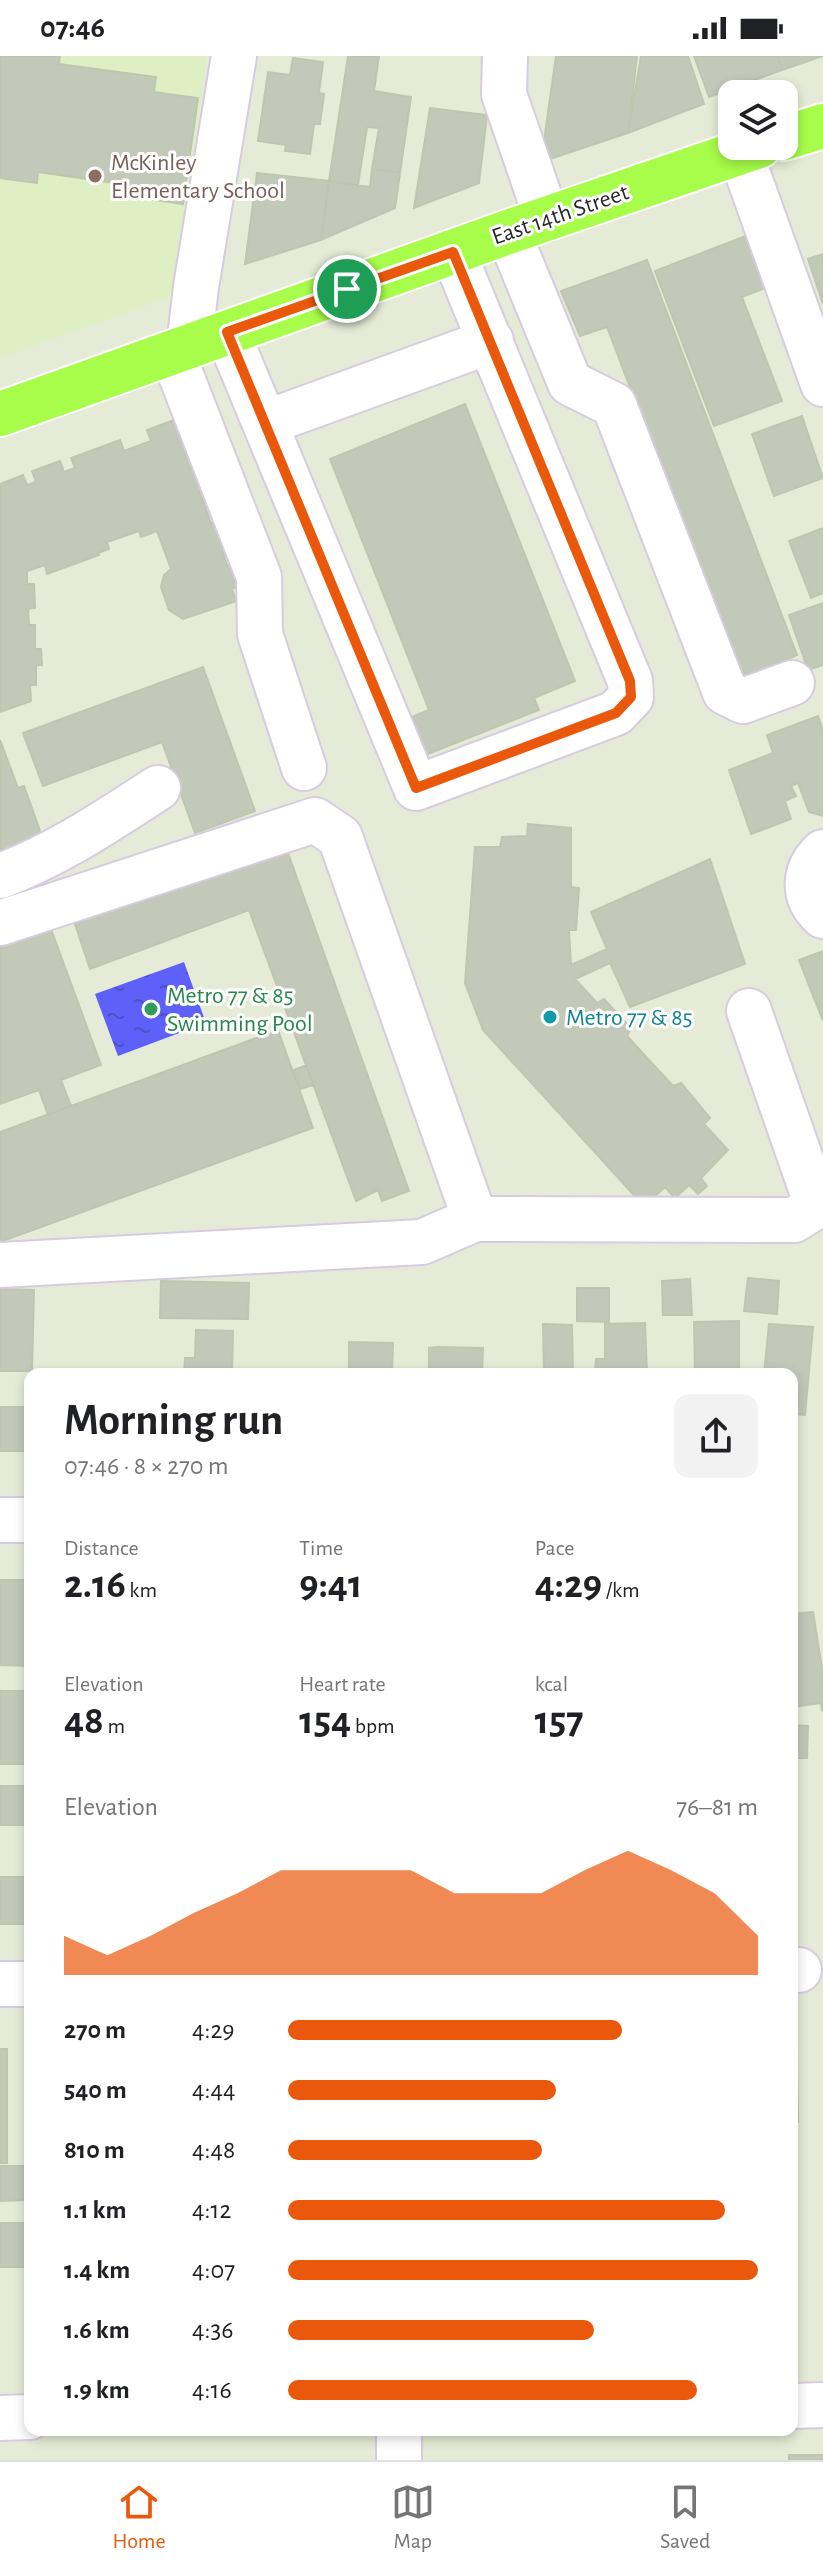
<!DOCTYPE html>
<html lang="en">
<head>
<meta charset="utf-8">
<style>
	:root { --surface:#fff; --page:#f2f2f2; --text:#202124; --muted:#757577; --line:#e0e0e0; --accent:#ea580c }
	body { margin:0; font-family:"Alegreya Sans",sans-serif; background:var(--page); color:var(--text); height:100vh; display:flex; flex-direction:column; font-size:30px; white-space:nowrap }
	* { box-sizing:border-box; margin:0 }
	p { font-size:26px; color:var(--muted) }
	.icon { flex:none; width:44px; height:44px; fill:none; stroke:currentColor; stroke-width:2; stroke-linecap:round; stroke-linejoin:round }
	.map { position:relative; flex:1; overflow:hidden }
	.drawer { position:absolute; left:24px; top:1312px; width:774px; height:1068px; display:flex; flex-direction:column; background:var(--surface); border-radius:16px; box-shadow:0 4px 12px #0003 }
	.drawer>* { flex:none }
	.controls { position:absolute; left:718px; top:24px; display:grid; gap:16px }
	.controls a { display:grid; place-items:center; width:80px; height:80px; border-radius:16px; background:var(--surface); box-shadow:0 4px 12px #0003; font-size:40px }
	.pin { position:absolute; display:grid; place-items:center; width:68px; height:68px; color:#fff; margin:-34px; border:4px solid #fff; border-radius:50%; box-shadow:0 2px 8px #0007 }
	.round { display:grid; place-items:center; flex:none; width:84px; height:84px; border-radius:16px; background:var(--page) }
	.summary { display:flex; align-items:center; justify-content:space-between; height:136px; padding:0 40px }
	h1 { font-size:44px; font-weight:700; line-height:60px }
	.metrics { display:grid; grid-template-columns:repeat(3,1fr); gap:12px; height:136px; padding:8px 40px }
	.metrics div { display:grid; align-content:center }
	.metrics b { font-size:40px; font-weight:700 }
	.metrics small { font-size:22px; font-weight:400 }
	.metrics p { font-size:22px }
	.chart { height:224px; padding:16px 40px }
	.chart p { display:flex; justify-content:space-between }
	.chart svg { width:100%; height:144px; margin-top:8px; fill:var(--accent); opacity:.7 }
	ul { padding:0 40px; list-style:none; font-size:26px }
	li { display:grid; grid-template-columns:128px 96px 1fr; align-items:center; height:60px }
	li i { height:20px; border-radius:10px; background:var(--accent) }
	.status { display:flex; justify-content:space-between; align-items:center; height:56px; padding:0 40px; background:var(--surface); direction:ltr }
	.status svg { height:22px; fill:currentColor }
	.dock { display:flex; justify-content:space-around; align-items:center; height:112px; border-top:2px solid var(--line); background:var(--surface); font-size:22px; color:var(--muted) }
	.dock a { display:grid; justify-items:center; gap:4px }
	.dock .selected { color:var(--accent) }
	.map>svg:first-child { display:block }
	.education { fill:#deefc3 }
	.water { fill:url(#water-ripples) }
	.building { fill:#c3c9b9; stroke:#bec6b0; stroke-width:2 }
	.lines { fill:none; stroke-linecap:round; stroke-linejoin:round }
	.minor-casing { stroke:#d7cbe2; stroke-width:48 }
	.major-casing { stroke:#fff; stroke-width:48 }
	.minor { stroke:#fff; stroke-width:44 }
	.major { stroke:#a7fd49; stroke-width:44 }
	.route-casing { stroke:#fff; stroke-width:16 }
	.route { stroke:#ea580c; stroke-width:10 }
	.education-dot { fill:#8d6e63; stroke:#fff; stroke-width:3 }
	.leisure-dot { fill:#2e9e5b; stroke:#fff; stroke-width:3 }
	.culture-dot { fill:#0f9aa8; stroke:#fff; stroke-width:3 }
	.labels { text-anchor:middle; stroke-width:6; stroke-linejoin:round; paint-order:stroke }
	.education-label { font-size:24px; fill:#785e54; stroke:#fff; text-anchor:start }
	.street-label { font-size:24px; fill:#272727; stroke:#fff }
	.leisure-label { font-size:24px; fill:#27864d; stroke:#fff; text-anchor:start }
	.culture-label { font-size:24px; fill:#0d838f; stroke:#fff; text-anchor:start }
</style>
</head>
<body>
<div class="status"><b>07:46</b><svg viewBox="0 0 49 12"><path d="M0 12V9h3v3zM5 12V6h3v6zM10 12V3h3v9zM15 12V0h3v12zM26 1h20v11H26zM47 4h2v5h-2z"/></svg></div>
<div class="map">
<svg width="823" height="2404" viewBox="0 0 823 2404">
	<defs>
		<pattern id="water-ripples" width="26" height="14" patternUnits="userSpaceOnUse" patternTransform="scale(2)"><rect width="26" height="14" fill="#5d61f9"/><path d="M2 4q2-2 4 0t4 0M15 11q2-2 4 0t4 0" fill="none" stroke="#4d50ca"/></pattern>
	</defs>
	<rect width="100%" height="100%" fill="#e5ebd6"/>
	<path class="education" d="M0,0H207L173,240L0,302Z"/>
	<path class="water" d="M184,906L206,967L118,1000L95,938Z"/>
	<path class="building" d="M0,0H60L59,8L156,21L154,36L198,42L183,148L134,141L136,130L38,116L37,127L0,122Z
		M348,0H379L374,35L411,41L400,117L372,113L379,72L367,71L358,129L329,125Z
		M556,0H637L628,77L541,106Z
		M641,0H688L704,48L628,77Z
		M694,0H778L782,14L709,41Z
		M778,0H823L782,14Z
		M293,2L323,6L319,37L324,38L320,68H314L310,98L285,95L286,89L258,85L268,16L290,19Z
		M430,52L487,59L479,127L414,152Z
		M372,113L400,117L395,152L321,184L329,125L370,131Z
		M257,117L329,125L321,184L245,208Z
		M756,176L775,228L742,241L782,345L714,370L655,215Z
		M823,198V248L808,203Z
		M647,204L797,599L741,623L607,271L580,280L561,235Z
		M465,348L575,625L534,642L539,654L428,698L407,691L397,667L429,654L330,403Z
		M802,360L823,422L774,440L752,378Z
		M179,362L189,391L184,393L190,413L195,411L204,435L200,436L211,468L215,466L227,510L230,509L237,531L232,533L236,545L183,563L169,554L161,531L164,519L171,513L157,475L141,481L139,475L107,486L109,493L98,497L99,499L47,518L45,509L27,515V528H34L35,552L28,553L29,569H35V593H41L42,609H36V629H30L31,645L0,656V428L23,419L27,429L36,426L32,415L60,405L64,416L75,412L71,402L120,384L124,395L151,385L147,374Z
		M823,472V537L811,542L789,485Z
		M823,547V609L808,614L789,559Z
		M203,611L255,755L195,777L162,686L43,730L23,677Z
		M818,660L823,674V760L809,756L798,727L791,730L796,740L785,745L791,763L751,778L729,714L773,697L767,679Z
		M0,684L18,732L24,730L45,789L0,805Z
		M528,768L571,772V831L579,832L576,874H569L571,909L607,893L591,856L710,803L745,908L630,951L610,907L575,923L597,947L604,943L631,972L627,980L673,1030L681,1027L710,1062L704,1068L728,1094L701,1122L707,1130L698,1138L689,1129L675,1142L665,1131L644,1150L483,974L465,927L475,791H500L502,781L527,780Z
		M274,790L280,800L288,797L409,1135L382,1145L378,1134L356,1145L249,854L90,913L73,862Z
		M48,865L101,1009L61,1024L71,1050L48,1059L39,1034L0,1048V882Z
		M823,895V965L799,904Z
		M278,974L313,1072L0,1186V1076Z
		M307,1009L313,1029L300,1033L293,1014Z
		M748,1222L779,1225L777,1258L744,1255Z
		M690,1223L692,1259H663L662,1225Z
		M161,1225L249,1227L248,1263L160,1262Z
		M577,1232H609V1266L577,1265Z
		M0,1233L34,1234L32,1315H0Z
		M739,1265V1318H695L694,1266Z
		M645,1267L647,1318H595L596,1303H605V1268Z
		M543,1268L572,1269L573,1318H544Z
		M769,1268L813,1271L805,1359L792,1358V1318H764Z
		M196,1274L233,1275L232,1318H184L185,1302H195Z
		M349,1286L393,1287L392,1318H349Z
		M437,1291L483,1292L482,1318H429V1292Z
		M0,1351H30V1403L29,1395H0Z
		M0,1524H30V1610L0,1609Z
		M813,1556L823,1619L822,1655L821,1647L792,1651V1558Z
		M0,1635H30V1708H0Z
		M792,1669L808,1670L807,1702H792Z
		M0,1730H30V1769H0Z
		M0,1821H30V1868H0Z
		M792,1988H797L798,2066H792Z
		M0,1993H7V2107H0Z
		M0,2110H23L24,2144L0,2145Z
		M28,2147H30V2211H0V2167H29Z
		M789,2399H823V2404H789Z"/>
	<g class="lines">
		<defs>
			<path id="minor" d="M505,0L504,38L547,163
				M740,96L823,328
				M508,176L570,327L614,349L725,636L743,645L792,627
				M227,276L416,732L616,657L631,641L630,625L453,196
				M189,290L196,231L234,0
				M172,296L259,521L260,578L304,712
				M265,367L491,285
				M823,796C803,815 802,841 823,860
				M0,820C57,799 107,765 158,732
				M0,867L315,764L340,781L475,1163
				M0,1209L422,1186L475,1163L794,1164L810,1154L814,1141L749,955
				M0,1464H30
				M792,1914H799
				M0,1928H30
				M792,2350L823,2349
				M0,2362L30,2361
				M399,2404V2374"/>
			<path id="major" d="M784,82L823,70
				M0,358L508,176L759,90"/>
		</defs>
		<use href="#minor" class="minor-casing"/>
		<use href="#major" class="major-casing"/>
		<use href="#minor" class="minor"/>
		<use href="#major" class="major"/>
	</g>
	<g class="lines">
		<defs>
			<path id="route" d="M453,196L630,625L631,641L616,657L416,732L227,276Z"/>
		</defs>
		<use href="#route" class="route-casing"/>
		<use href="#route" class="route"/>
	</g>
	<circle class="education-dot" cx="95" cy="120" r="8"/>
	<circle class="leisure-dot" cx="151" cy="953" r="8"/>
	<circle class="culture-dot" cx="550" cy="961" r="8"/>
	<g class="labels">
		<g class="education-label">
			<text x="111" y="114">McKinley<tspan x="111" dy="28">Elementary School</tspan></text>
		</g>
		<g class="street-label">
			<text transform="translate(560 158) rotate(-19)" y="8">East 14th Street</text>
		</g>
		<g class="leisure-label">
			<text x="167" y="947">Metro 77 &amp; 85<tspan x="167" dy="28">Swimming Pool</tspan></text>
		</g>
		<g class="culture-label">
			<text x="566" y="969">Metro 77 &amp; 85</text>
		</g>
	</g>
</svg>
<div class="controls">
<a><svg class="icon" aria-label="layers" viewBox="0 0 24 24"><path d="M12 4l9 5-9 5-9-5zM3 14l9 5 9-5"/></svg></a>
</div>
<div class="pin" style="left:347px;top:233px;background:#1e9e55"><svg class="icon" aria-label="arrive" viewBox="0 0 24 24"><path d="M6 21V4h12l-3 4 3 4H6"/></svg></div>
<section class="drawer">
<div class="summary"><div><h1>Morning run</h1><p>07:46 · 8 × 270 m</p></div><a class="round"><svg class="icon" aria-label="share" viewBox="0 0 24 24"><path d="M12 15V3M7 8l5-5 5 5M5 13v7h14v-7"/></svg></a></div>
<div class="metrics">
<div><p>Distance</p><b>2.16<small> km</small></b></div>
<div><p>Time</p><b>9:41</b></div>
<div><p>Pace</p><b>4:29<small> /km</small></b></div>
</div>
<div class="metrics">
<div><p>Elevation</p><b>48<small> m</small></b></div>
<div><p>Heart rate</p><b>154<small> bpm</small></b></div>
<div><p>kcal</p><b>157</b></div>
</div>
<div class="chart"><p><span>Elevation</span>76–81 m</p>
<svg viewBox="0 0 160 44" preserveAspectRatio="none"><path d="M0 44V32L10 38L20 32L30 25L40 19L50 12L60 12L70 12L80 12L90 19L100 19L110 19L120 12L130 6L140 12L150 19L160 32V44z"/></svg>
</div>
<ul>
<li><b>270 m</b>4:29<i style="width:71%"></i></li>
<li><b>540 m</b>4:44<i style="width:57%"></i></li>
<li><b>810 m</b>4:48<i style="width:54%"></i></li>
<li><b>1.1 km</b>4:12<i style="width:93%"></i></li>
<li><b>1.4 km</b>4:07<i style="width:100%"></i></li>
<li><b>1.6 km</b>4:36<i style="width:65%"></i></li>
<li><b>1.9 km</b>4:16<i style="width:87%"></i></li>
</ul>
</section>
</div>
<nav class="dock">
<a class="selected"><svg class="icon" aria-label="home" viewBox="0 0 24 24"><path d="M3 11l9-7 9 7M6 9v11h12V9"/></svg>Home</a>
<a><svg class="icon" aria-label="map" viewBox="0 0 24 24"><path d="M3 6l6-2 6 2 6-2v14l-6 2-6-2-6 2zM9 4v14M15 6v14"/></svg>Map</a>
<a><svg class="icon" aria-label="saved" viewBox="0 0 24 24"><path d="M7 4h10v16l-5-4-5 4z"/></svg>Saved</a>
</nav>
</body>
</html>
